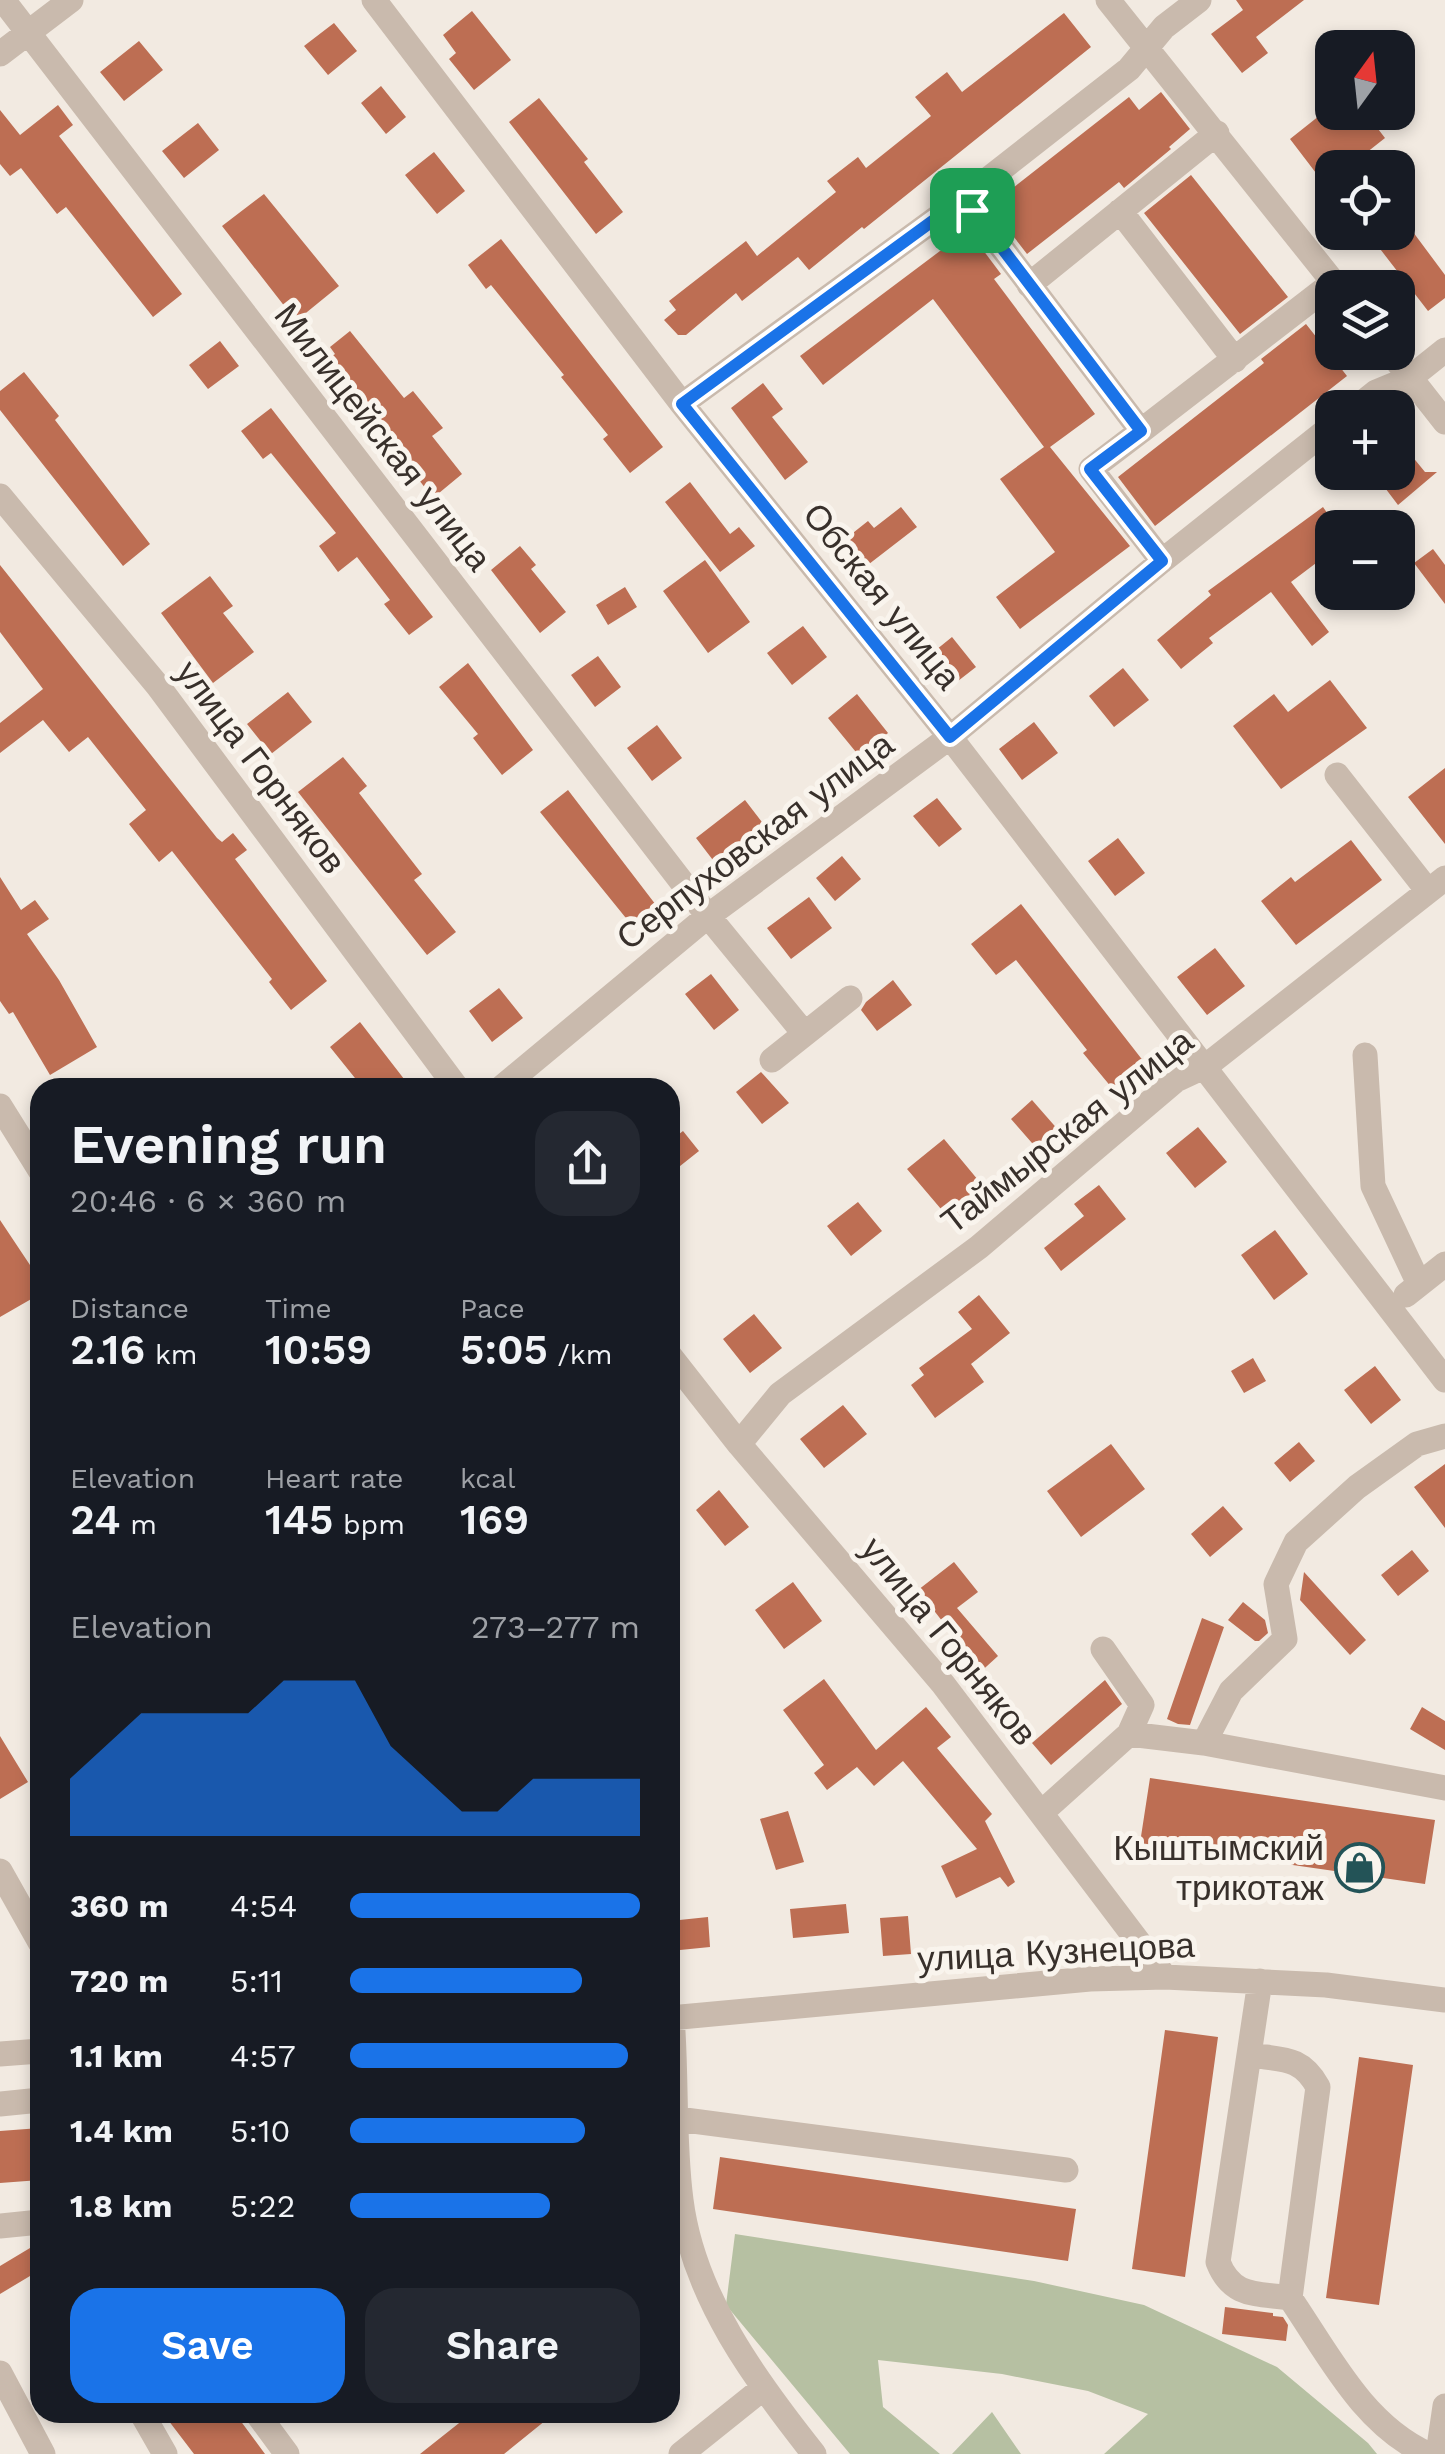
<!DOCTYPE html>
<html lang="en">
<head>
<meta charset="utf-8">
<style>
	:root { --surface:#171b24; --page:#242831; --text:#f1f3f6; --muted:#9ea1a6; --accent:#1a73e8 }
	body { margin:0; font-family:"Work Sans",sans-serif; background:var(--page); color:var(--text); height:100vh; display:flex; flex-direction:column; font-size:38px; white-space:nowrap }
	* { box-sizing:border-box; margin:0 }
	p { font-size:32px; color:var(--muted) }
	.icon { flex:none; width:55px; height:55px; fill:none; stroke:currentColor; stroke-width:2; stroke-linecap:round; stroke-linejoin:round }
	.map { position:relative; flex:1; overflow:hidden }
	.drawer { position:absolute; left:30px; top:1078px; width:650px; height:1345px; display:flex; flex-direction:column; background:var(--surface); border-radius:30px; box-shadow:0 5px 15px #0003 }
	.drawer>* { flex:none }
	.needle { width:65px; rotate:15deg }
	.controls { position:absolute; left:1315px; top:30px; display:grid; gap:20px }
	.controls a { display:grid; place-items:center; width:100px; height:100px; border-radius:20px; background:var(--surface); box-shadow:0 5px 15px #0003; font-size:50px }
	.pin { position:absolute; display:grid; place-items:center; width:85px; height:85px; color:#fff; margin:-42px; border-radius:20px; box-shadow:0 5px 15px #0006 }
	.round { display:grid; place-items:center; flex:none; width:105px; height:105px; border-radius:30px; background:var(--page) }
	.overview { display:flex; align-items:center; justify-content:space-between; height:170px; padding:0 40px }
	h1 { font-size:55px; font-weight:600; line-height:75px }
	.stats { display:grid; grid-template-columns:repeat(3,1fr); gap:15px; height:170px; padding:10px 40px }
	.stats div { display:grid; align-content:center }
	.stats b { font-size:42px; font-weight:600 }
	.stats small { font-size:28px; font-weight:400 }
	.stats p { font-size:28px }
	.chart { height:280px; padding:20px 40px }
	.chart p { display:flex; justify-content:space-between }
	.chart svg { width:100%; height:180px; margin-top:10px; fill:var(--accent); opacity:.7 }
	.cta { display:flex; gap:20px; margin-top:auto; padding:20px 40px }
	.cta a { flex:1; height:115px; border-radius:30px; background:var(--accent); color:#fff; font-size:40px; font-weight:600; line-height:115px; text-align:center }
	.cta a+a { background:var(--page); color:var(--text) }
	ul { padding:0 40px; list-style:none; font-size:32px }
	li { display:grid; grid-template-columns:160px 120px 1fr; align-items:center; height:75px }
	li i { height:25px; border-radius:12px; background:var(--accent) }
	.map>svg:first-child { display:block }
	.green { fill:#b6c0a2 }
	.building { fill:#bd6e53 }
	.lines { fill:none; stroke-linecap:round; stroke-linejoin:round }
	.minor { stroke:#c9baad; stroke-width:25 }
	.route-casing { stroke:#fff; stroke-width:20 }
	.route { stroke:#1a73e8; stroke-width:12 }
	.labels { text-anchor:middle; stroke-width:10; stroke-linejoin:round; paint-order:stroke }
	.street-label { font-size:35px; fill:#38302b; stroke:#f9f4ed }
	.poi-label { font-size:35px; fill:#38302b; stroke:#f9f4ed; text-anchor:end }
</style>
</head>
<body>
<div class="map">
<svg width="1445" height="2454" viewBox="0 0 1445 2454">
	<rect width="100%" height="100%" fill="#f2eae1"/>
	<path class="green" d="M735,2234L1034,2281L1144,2305L1277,2367L1368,2443L1377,2454H1104L1148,2414L1088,2391L1002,2374L878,2360L883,2407L940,2454H850L726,2305Z
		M992,2412L1021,2454H952Z"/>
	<path class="building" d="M1236,0H1304L1256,37L1268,53L1242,73L1211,34L1243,10Z
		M472,11L511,60L474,90L449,59L456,53L443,35Z
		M1064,13L1091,47L864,229L862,227L809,270L798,257L742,301L736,293L686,335H678L664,320L676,310L669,301L746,241L757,256L836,192L827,181L858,157L866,168L931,116L915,97L947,72L962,92Z
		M334,23L357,51L328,75L304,46Z
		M139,41L163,70L124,101L100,72Z
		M381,86L406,117L386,134L361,103Z
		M1161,92L1190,129L1169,147L1171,149L1124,188L1119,182L1027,254L990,206L1129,97L1139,110Z
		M539,98L588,159L584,162L623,212L596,234L509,122Z
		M58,105L73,125L59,136L182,294L153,317L66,207L57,214L21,168L10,176L0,164V110L20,135Z
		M1324,112H1365L1385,138L1347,168H1332V194L1290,139Z
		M198,123L219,150L184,178L162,151Z
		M434,152L465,191L437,214L405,175Z
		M1191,175L1288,297L1240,334L1144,213Z
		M264,194L339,286L296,321L222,226Z
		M968,230L1001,274L994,279L1095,414L1050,447L1130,546L1020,629L996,597L1055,552L1000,479L1044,447L933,299L823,385L800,356Z
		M1367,232H1413L1445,275V298L1428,311Z
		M501,239L663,447L630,473L603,439L608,435L561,377L564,375L491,285L486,289L468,265Z
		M1306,324L1347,376L1155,526L1118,477L1264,363L1261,359Z
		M350,331L404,398L413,391L443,428L432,436L462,474L433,498L326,361L335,354L330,347Z
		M220,341L239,366L208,389L189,365Z
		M24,372L59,416L55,420L150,544L123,566L0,410V391Z
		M763,383L783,409L772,417L808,462L785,480L731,408Z
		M271,408L433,617L409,635L384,604L390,600L357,557L338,572L319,546L336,533L271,453L263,459L241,431Z
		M1398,439L1425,472H1437L1398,505L1373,472H1398Z
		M690,482L730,534L739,527L755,546L720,572L665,502Z
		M901,507L917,527L860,571L839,544L868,521L874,528Z
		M1323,507L1332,520V551L1291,582L1329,632L1312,646L1271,592L1209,638L1213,643L1181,669L1157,640L1211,595L1208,591Z
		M520,546L536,565L531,569L566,612L540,633L491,570Z
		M1433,549L1445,565V604L1414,563Z
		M705,560L750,622L708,653L663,591Z
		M0,565L217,838L222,842L233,833L247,850L235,859L327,981L291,1010L269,982L272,979L172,851L159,862L129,824L146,810L88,737L69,752L43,720L0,753V723L43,689L0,632Z
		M210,576L233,606L223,613L254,652L213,683L161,613Z
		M625,587L637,607L608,625L596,605Z
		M803,626L827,657L792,685L767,653Z
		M952,637L976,667L949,688L926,658Z
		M598,656L621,687L595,707L571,675Z
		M468,663L533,750L502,775L473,738L478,734L439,687Z
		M1123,668L1149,700L1114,727L1089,696Z
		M1330,680L1367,728L1281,789L1233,726L1274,694L1288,712Z
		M288,692L312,722L271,754L247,724Z
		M857,694L888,733L860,757L828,718Z
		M1034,722L1058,753L1022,780L999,749Z
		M657,725L682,758L652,781L627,748Z
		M343,757L367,786L359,793L422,874L414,880L456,932L427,955L298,792Z
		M1445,768V844L1408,797Z
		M568,790L659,909L634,928L540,812Z
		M937,798L962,829L939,847L913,816Z
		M745,800L768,830L719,868L696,838Z
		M1118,838L1145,873L1115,896L1088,861Z
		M1351,840L1382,880L1296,945L1261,901L1291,877L1295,882Z
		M842,856L861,879L835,901L816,878Z
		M0,877L21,910L35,900L49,919L27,934L59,980L97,1047L50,1075L13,1012L9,1014L0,1001Z
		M809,897L832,928L791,959L767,928Z
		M1021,904L1144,1062L1112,1088L1083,1053L1087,1050L1016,960L996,975L971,944Z
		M1215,948L1245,986L1207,1015L1177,977Z
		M711,974L739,1010L714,1030L685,994Z
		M893,980L912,1005L877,1031L861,1010L866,1002Z
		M499,988L523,1018L492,1042L469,1011Z
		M360,1022L411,1088H363L330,1047Z
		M761,1072L789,1103L762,1124L736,1092Z
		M1032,1100L1060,1132L1039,1151L1011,1119Z
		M1198,1127L1227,1162L1195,1188L1166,1153Z
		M683,1131L699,1151L670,1174V1141Z
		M944,1139L988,1192L952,1222L907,1169Z
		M1099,1185L1126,1219L1061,1271L1044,1248L1084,1216L1074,1204Z
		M858,1202L882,1231L851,1256L827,1226Z
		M0,1220L40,1280V1294L0,1317Z
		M1275,1230L1308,1274L1274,1300L1241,1255Z
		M979,1295L1010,1333L971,1364L984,1382L935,1418L911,1385L924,1375L919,1368L972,1329L958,1312Z
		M754,1314L782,1348L750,1373L723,1339Z
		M1253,1358L1266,1381L1244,1393L1231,1371Z
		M1375,1366L1401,1400L1371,1424L1344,1390Z
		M843,1405L867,1434L824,1468L800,1439Z
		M1299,1442L1315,1461L1290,1482L1274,1463Z
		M1111,1444L1145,1489L1081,1537L1047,1491Z
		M1445,1464V1528L1414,1487Z
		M719,1490L749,1527L725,1546L696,1510Z
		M1223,1506L1243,1529L1210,1557L1191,1534Z
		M1412,1550L1429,1571L1398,1596L1381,1575Z
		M954,1562L978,1592L957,1608L998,1656L976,1676L946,1641L953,1635L918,1590Z
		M1304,1572L1366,1640L1350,1655L1300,1600Z
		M793,1582L822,1621L784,1649L755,1610Z
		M1243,1602L1265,1620L1268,1633L1259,1641H1255L1228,1620Z
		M1202,1618L1224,1627L1190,1725L1178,1724L1167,1719Z
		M824,1679L876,1750L926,1707L951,1737L937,1748L992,1814L985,1821L1015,1882L1008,1887L1000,1877L956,1898L941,1866L977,1849L903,1761L874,1786L857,1767L827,1790L814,1773L824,1765L783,1710Z
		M1105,1680L1122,1704L1051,1765L1032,1743Z
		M1422,1707L1445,1721V1750L1410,1729Z
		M0,1736L28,1782L0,1799Z
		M1150,1778L1435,1820L1425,1884L1140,1843Z
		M788,1811L804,1862L776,1870L760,1819Z
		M846,1904L849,1933L793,1938L790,1909Z
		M908,1916L911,1954L883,1956L880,1918Z
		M708,1917L710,1947L670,1951V1921Z
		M1165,2030L1218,2037L1185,2277L1132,2269Z
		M1359,2057L1413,2065L1379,2305L1326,2298Z
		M40,2128V2180L0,2183V2131Z
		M720,2157L1076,2209L1068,2261L713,2209Z
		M40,2242V2270L0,2294V2266Z
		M1225,2307L1273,2313V2316L1283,2317L1288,2325L1286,2341L1222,2334Z
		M162,2412H234L265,2454H194Z
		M473,2412H556L504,2454H420Z"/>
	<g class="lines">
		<path class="minor" d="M3,0L708,916L804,1033
			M374,0L682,404L950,737L1445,1380
			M1108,0L1338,288
			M0,54L71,0
			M964,198L1141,431L1334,282
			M1120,211L1235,360
			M1029,285L1217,133
			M1390,352L1445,422
			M682,404L964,198L1129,69L1164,27L1199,0
			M1356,408L1376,392L1410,378L1445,350
			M1141,431L1091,469L1162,561
			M0,496L158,686L457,1088
			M1337,775L1428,891
			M1365,1055L1373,1186L1419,1284
			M772,1060L850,998
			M501,1088L708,916L950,737L1162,561L1332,426
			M0,1106L40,1170
			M1406,1295L1445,1264
			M670,1356L739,1444L943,1684L1165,1977
			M739,1444L780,1394L979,1247L1176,1080L1206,1066L1445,878
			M1103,1649L1142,1705L1129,1734
			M1204,1743L1231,1691L1285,1639L1276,1584L1296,1542L1357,1487L1417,1444L1445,1436
			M1041,1813L1129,1734L1204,1743L1445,1788
			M0,1871L40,1942
			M1260,1981L1218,2262C1232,2298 1257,2293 1290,2298C1329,2355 1363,2425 1428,2454
			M672,2017C677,2078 673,2140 681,2200C693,2296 756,2381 814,2454
			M670,2018L1090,1979L1165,1977L1326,1985L1445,2000
			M0,2054L40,2051
			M1250,2055C1282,2060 1301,2056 1318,2087L1290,2298
			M0,2104L40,2100
			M670,2118L1066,2170
			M0,2226L40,2222
			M0,2373L43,2454
			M141,2412L165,2454
			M256,2412L287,2454
			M681,2454L762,2389
			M1438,2454L1445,2406"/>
	</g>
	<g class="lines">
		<defs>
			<path id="route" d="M964,198L1141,431L1090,469L1162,561L950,737L682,404Z"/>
		</defs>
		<use href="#route" class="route-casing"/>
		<use href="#route" class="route"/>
	</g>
	<defs>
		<symbol id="shop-ring" viewBox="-11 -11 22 22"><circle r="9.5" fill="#f9f4ed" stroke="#235357" stroke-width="1.5"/><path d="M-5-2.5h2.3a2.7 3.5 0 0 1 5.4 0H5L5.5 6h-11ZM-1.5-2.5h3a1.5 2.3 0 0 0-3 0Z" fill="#235357"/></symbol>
	</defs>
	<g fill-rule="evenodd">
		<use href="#shop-ring" x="1332" y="1840" width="55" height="55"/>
	</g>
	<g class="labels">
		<g class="street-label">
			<text transform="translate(383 437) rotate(52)" y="12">Милицейская улица</text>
			<text transform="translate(882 596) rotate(51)" y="12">Обская улица</text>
			<text transform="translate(261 767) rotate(53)" y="12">улица Горняков</text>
			<text transform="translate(755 841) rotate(-37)" y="12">Серпуховская улица</text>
			<text transform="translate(1067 1131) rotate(-38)" y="12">Таймырская улица</text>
			<text transform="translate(949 1641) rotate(51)" y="12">улица Горняков</text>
			<text transform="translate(1056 1952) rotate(-3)" y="12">улица Кузнецова</text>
		</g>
		<g class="poi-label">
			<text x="1324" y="1860">Кыштымский<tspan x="1324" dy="40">трикотаж</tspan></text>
		</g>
	</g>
</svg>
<div class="controls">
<a><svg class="needle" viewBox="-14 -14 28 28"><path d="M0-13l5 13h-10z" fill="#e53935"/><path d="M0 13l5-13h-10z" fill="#9ea1a6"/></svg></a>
<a><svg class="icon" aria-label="locate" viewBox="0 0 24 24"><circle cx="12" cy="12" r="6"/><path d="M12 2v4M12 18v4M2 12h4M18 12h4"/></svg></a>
<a><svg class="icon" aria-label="layers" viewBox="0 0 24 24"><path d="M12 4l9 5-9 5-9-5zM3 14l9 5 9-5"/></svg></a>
<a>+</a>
<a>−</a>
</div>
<div class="pin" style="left:972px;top:210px;background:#1e9e55"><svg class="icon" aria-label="arrive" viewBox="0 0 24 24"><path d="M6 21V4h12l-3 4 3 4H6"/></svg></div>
<section class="drawer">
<div class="overview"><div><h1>Evening run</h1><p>20:46 · 6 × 360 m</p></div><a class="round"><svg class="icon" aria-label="share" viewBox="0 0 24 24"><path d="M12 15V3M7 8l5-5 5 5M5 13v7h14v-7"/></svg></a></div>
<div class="stats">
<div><p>Distance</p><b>2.16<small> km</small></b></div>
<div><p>Time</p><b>10:59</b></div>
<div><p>Pace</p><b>5:05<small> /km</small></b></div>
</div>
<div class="stats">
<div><p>Elevation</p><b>24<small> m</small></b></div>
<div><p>Heart rate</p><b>145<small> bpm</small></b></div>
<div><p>kcal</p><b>169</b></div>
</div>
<div class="chart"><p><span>Elevation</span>273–277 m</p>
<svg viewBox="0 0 160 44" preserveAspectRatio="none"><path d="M0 44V30L10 22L20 14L30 14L40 14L50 14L60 6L70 6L80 6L90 22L100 30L110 38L120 38L130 30L140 30L150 30L160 30V44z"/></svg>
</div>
<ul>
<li><b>360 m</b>4:54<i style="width:100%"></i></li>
<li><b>720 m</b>5:11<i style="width:80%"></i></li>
<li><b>1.1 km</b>4:57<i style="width:96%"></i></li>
<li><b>1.4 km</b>5:10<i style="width:81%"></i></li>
<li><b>1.8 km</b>5:22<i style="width:69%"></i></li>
</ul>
<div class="cta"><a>Save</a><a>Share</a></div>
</section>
</div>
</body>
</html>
